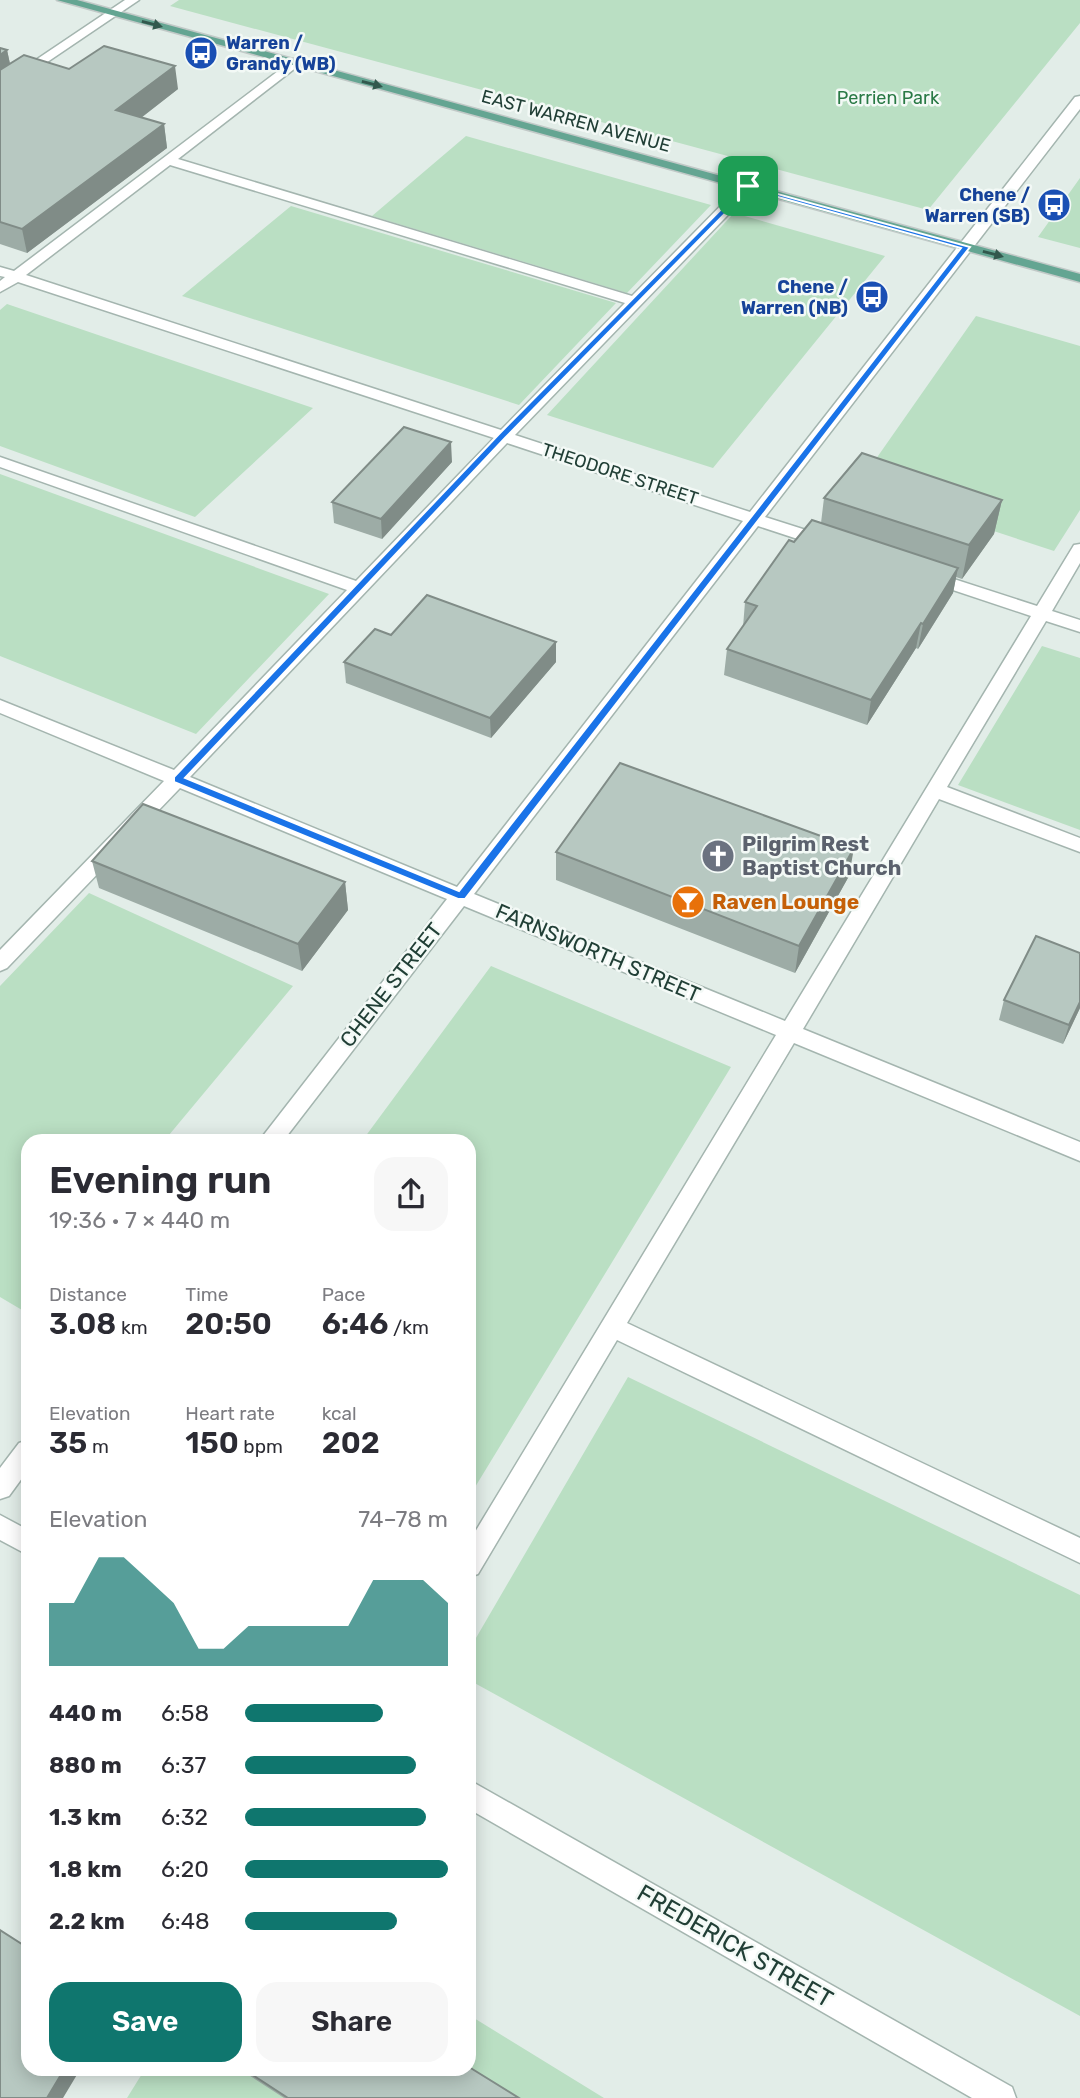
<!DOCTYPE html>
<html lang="en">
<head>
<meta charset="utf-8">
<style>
	:root { --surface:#fff; --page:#f7f7f7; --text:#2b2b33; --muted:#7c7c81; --accent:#0f766e }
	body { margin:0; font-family:Rubik,sans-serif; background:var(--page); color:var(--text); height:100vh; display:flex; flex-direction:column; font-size:26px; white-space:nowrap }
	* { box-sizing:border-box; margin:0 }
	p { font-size:23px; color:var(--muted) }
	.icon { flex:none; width:38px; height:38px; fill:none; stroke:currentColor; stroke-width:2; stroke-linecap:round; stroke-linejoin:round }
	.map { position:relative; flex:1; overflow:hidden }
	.drawer { position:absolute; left:21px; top:1134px; width:455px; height:942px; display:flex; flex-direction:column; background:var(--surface); border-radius:21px; box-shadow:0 4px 18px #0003 }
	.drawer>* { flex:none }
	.pin { position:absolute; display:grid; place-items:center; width:60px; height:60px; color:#fff; margin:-30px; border-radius:14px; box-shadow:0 4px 10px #0006 }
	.round { display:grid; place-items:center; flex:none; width:74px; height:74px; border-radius:21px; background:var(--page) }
	.headline { display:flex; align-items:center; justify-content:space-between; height:119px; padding:0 28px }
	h1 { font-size:38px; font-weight:600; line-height:52px }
	.figures { display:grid; grid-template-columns:repeat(3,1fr); gap:10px; height:119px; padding:7px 28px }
	.figures div { display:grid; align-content:center }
	.figures b { font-size:30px; font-weight:600 }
	.figures small { font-size:19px; font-weight:400 }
	.figures p { font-size:19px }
	.chart { height:196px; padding:14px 28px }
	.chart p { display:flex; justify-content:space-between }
	.chart svg { width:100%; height:126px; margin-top:7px; fill:var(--accent); opacity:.7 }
	.primary-button { display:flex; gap:14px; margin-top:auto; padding:14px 28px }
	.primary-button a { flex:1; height:80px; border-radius:21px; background:var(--accent); color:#fff; font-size:28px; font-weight:600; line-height:80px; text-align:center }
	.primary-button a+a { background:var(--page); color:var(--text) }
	ul { padding:0 28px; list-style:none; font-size:23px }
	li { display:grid; grid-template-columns:112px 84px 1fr; align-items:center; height:52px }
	li i { height:18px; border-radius:9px; background:var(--accent) }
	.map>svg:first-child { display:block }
	.green { fill:#badfc3 }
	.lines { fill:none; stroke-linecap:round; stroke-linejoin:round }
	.minor-casing { stroke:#a4b5af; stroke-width:3 }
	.major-casing { stroke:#c1c9c7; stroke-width:3 }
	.minor { fill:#fff; fill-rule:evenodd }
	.major { fill:#64a592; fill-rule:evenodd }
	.wall { fill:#9daca6 }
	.shaded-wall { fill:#808c87 }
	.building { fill:#b7c8c1; stroke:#808c87; stroke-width:2 }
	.oneway { fill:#32584d }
	.route { fill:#1a73e8; stroke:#fff; stroke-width:2; fill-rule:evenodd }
	.labels { text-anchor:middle; stroke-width:5; stroke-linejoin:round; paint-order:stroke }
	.far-transit-label { font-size:18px; font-weight:bold; fill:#164399; stroke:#f3f9f6; text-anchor:end }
	.far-park-label { font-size:18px; fill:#297945; stroke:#f3f9f6 }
	.far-street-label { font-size:18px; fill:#213f36; stroke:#f3f9f6 }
	.worship-label { font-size:21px; font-weight:bold; fill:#5b616d; stroke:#f3f9f6; text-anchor:start }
	.food-label { font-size:21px; font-weight:bold; fill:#c56008; stroke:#f3f9f6; text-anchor:start }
	.street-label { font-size:21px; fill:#213f36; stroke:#f3f9f6 }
	.near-street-label { font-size:24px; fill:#213f36; stroke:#f3f9f6 }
</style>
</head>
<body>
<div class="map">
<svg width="1080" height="2098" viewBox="0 0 1080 2098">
	<rect width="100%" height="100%" fill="#e2ede8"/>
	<path class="green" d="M179,0H1080V23L928,210L170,6Z
		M466,136L711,205L627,293L372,216Z
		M1080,178V248L1038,237Z
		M291,206L616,303L519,405L182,296Z
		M734,213L885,256L713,468L547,415Z
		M7,304L313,408L195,517L0,446V310Z
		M976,316L1080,346V510L1054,551L857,486Z
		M0,474L329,594L196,734L0,656Z
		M1042,646L1080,658V830L958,785Z
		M89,893L293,986L164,1141H28V1303L22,1310L0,1297V986Z
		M491,966L731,1067L469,1497V1141H362Z
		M628,1377L1080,1595V2016L469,1680V1650Z
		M469,2015L604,2098H127L145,2069L469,2068Z"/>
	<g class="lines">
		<defs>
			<path id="minor" d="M125,0H139L0,94V84Z
				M294,59L300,63L298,66L178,159L632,296L743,183H753V189L515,435L750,512L1075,97L1080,96V109L765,517L831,538L833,542L831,546H819L758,526L474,894L785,1021L1031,616L923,580L921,576L929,571L1037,606L1074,545L1080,544V563L1052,611L1080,620V632L1046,621L947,787L1080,838V852L939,799L803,1029L1080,1142V1161L794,1043L627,1323L1080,1538V1563L617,1340L478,1574L469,1577V1542L776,1035L464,906L283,1141H259L447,899L180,788L7,968L0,971V950L164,781L0,713V700L174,770L347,590L0,467V457L356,581L494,438L18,282L0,292V281L5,277L0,276V267L14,271ZM170,165L625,303L501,430L26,275ZM507,443L743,521L457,887L190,777Z
				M28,1440V1470L9,1496L0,1499V1468L19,1443Z
				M0,1515L28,1530V1555L0,1540Z
				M469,1780L1012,2087L1016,2098H972L469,1809Z"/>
			<path id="major" d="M57,0H77L1080,274V282Z"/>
		</defs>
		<use href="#minor" class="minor-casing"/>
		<use href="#major" class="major-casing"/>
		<use href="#minor" class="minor"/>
		<use href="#major" class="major"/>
	</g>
	<path class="wall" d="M0,48L7,50L10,64L69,69L178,89L141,118L164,124L167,148L27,253L0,244Z
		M452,462L382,539L334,523L332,502Z
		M824,498L1002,500L994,534L962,579L956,577L953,593L918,649L916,648L867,725L724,675L727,649L743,627L745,602L794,542L821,523Z
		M391,635L556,662L491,738L346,683L344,662Z
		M556,852L849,876L795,973L556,880Z
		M92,861L345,882L348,910L302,971L99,888Z
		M1004,1000L1080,1008L1063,1044L999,1020Z
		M238,2068H469L519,2098H284Z"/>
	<path class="shaded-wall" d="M7,50L12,73L0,82V55Z
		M175,66L178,89L120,134L116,110Z
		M164,124L167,148L27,253L22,229Z
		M451,442L452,462L382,539L381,519Z
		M1002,500L994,534L962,579L969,545Z
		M958,568L953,593L918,649L923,624Z
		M921,623L916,648L867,725L871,700Z
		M556,642V662L491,738L490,718Z
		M854,848L849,876L795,973L799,946Z
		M345,882L348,910L302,971L298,944Z
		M1080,1002V1008L1063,1044L1069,1025Z
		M65,2068H81L63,2098H47Z"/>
	<path class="building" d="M104,46L175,66L116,110L164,124L22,229L0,222V70L24,55L69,69Z
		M0,48L7,50L0,55Z
		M404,427L451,442L381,519L332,502Z
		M862,453L1002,500L969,545L824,498Z
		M812,520L958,568L923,624L921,623L871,700L727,649L757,606L745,602L789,540L794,542Z
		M427,595L556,642L490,718L344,662L375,629L391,635Z
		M620,763L854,848L799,946L556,852Z
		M143,804L345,882L298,944L92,861Z
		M1036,936L1080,953V1002L1069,1025L1004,1000Z
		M0,1930L28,1948V2068H65L47,2098H0Z
		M469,2067L519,2098H288L242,2068H469Z"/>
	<defs><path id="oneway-solid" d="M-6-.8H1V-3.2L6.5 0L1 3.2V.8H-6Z" transform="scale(1.75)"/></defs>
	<g class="oneway">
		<use href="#oneway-solid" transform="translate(152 24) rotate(15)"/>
		<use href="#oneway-solid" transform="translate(372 84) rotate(15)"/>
		<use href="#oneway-solid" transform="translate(993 254) rotate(15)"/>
	</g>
	<path class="route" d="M745,185L970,247L465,899H458L174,782V777L499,434ZM749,189L961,248L459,891L185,778L505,438Z"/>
	<defs>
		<symbol id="bus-disc" viewBox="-11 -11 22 22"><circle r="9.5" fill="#1a4fb4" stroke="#f3f9f6"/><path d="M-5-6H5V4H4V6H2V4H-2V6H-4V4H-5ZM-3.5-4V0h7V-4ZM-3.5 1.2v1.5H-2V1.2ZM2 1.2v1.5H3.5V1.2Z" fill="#fff"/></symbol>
		<symbol id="church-disc" viewBox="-11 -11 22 22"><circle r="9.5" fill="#6b7280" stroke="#f3f9f6"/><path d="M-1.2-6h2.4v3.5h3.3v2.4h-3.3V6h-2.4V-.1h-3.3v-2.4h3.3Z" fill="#fff"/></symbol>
		<symbol id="bar-disc" viewBox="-11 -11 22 22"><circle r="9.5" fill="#e8710a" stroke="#f3f9f6"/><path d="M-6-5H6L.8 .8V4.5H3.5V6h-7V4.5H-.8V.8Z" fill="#fff"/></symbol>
	</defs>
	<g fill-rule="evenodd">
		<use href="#bus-disc" x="182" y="34" width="38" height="38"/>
		<use href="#bus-disc" x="1035" y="186" width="38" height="38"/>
		<use href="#bus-disc" x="853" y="278" width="38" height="38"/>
		<use href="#church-disc" x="699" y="837" width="38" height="38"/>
		<use href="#bar-disc" x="669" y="883" width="38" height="38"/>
	</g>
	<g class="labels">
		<g class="far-transit-label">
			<text x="226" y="49" text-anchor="start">Warren /<tspan x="226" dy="21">Grandy (WB)</tspan></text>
			<text x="1030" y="201">Chene /<tspan x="1030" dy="21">Warren (SB)</tspan></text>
			<text x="848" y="293">Chene /<tspan x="848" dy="21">Warren (NB)</tspan></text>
		</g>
		<g class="far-park-label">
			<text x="888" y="104">Perrien Park</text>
		</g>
		<g class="far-street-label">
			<text transform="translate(576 121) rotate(15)" y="6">EAST WARREN AVENUE</text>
			<text transform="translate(620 474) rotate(18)" y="6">THEODORE STREET</text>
		</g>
		<g class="worship-label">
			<text x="742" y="851">Pilgrim Rest<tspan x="742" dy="24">Baptist Church</tspan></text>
		</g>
		<g class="food-label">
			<text x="712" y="909">Raven Lounge</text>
		</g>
		<g class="street-label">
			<text transform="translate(598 953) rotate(23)" y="7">FARNSWORTH STREET</text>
			<text transform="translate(391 985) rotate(-52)" y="7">CHENE STREET</text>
		</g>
		<g class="near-street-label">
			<text transform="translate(735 1946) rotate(30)" y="8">FREDERICK STREET</text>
		</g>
	</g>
</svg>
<div class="pin" style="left:748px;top:186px;background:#1e9e55"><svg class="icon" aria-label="arrive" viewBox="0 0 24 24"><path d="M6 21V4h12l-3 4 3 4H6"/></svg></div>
<section class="drawer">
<div class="headline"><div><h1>Evening run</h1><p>19:36 · 7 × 440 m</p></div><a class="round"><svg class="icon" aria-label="share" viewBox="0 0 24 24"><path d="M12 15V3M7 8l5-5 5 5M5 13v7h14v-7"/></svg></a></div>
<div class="figures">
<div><p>Distance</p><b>3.08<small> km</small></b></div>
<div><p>Time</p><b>20:50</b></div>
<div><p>Pace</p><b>6:46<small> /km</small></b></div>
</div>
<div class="figures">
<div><p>Elevation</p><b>35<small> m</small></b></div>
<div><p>Heart rate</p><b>150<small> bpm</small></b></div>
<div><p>kcal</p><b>202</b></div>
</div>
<div class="chart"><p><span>Elevation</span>74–78 m</p>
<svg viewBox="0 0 160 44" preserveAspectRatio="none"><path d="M0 44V22L10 22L20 6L30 6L40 14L50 22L60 38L70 38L80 30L90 30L100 30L110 30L120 30L130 14L140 14L150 14L160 22V44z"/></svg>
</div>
<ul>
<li><b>440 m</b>6:58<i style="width:68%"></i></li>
<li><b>880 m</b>6:37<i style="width:84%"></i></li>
<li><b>1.3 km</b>6:32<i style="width:89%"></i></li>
<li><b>1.8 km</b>6:20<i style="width:100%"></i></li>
<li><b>2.2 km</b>6:48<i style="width:75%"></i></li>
</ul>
<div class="primary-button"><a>Save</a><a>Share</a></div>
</section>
</div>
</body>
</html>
